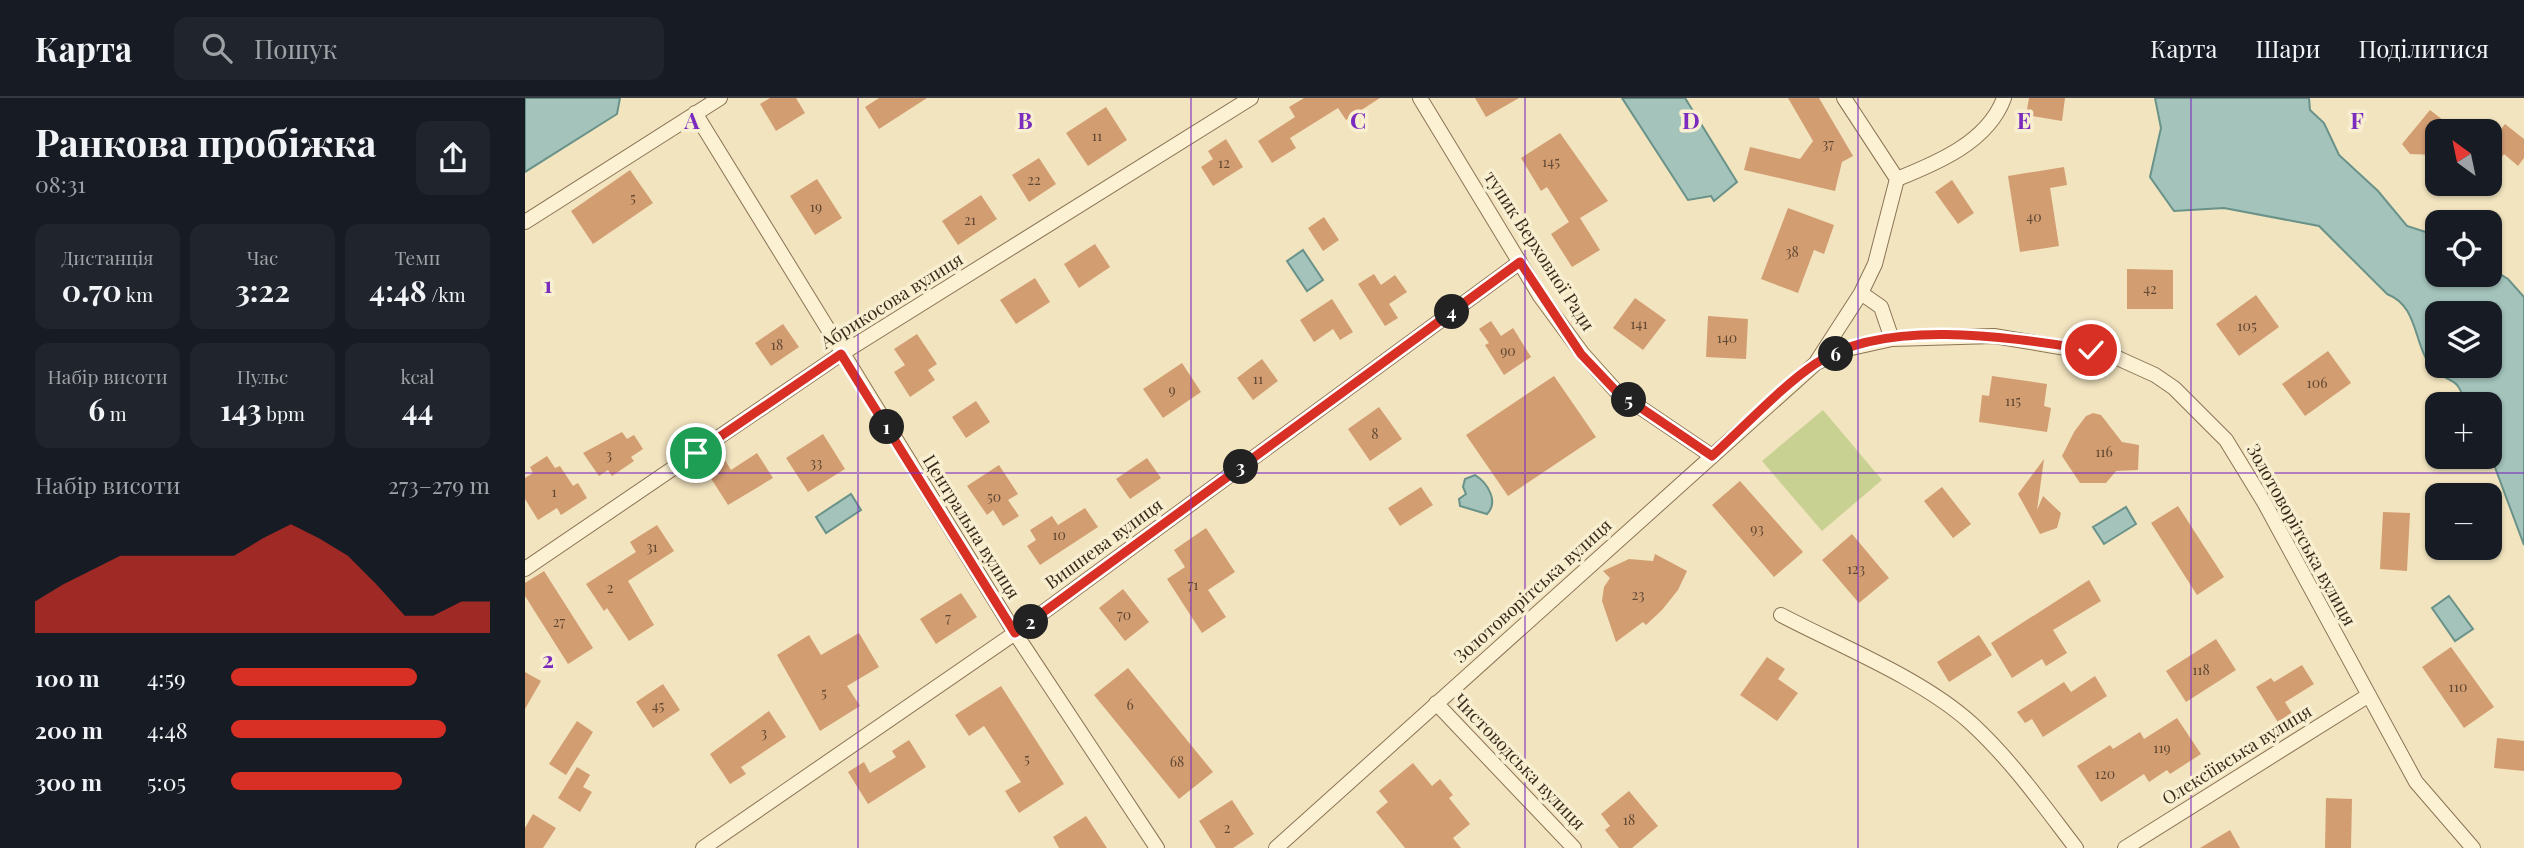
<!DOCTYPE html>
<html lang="uk">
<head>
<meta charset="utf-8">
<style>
	:root { --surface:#171b24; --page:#20242c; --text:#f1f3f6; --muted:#9ea1a6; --line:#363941; --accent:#d93025 }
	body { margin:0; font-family:"Playfair Display",serif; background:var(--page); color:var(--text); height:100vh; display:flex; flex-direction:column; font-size:26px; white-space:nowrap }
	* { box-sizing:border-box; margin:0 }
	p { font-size:23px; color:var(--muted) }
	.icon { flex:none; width:38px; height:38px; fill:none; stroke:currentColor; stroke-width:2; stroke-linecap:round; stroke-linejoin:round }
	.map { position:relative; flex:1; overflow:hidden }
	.sheet { display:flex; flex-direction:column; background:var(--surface); width:525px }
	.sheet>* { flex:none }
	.needle { width:46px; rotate:327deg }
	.tools { position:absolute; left:1900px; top:21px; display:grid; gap:14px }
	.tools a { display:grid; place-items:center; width:77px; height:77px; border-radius:14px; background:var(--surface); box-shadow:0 2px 5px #0004; font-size:35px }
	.pin { position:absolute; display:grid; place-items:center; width:60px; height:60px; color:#fff; margin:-30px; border:4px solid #fff; border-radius:50%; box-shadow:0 2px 7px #0007 }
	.km { position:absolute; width:35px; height:35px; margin:-18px; border-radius:50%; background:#222; color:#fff; font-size:19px; line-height:35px; text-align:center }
	.round { display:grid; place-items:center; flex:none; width:74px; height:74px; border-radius:14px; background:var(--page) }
	.overview { display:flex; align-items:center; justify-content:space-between; height:119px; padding:0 35px }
	h1 { font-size:38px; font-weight:700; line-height:52px }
	.metrics { display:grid; grid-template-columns:repeat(3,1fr); gap:10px; height:119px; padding:7px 35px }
	.metrics div { display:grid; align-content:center; border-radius:14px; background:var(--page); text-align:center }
	.metrics b { font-size:30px; font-weight:700 }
	.metrics small { font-size:19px; font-weight:400 }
	.metrics p { font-size:19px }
	.chart { height:196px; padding:14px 35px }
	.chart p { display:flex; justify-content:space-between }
	.chart svg { width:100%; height:126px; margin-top:7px; fill:var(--accent); opacity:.7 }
	ul { padding:0 35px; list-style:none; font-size:23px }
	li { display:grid; grid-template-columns:112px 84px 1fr; align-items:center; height:52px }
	li i { height:18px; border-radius:9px; background:var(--accent) }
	header { display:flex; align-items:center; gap:42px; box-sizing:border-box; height:98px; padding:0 35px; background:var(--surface); border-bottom:2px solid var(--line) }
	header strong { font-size:33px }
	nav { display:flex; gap:38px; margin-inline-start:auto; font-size:24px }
	.search { width:490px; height:63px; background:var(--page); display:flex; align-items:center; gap:18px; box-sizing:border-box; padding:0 24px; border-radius:14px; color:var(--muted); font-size:26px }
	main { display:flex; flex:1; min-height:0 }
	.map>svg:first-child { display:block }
	.green { fill:#c8d192 }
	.water { fill:#a3c3bb; stroke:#699289; stroke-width:2; fill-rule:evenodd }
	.building { fill:#d39d72 }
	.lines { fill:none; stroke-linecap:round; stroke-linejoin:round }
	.minor-casing { stroke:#8c7456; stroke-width:16 }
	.minor { stroke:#fcf1d3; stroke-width:14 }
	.route-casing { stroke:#fff; stroke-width:14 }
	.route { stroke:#d93025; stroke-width:9 }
	.grid { fill:none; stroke:#7b2cbf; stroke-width:2; stroke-opacity:0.55 }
	.labels { text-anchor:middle; stroke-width:7; stroke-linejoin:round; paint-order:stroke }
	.number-label { font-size:14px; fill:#604832 }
	.street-label { font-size:18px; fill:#3a2b1c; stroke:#f8eed0 }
	.grid-label { font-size:23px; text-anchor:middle; font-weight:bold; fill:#7b2cbf; stroke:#f8eed0; stroke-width:7; stroke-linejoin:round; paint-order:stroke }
</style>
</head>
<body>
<header>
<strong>Карта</strong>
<div class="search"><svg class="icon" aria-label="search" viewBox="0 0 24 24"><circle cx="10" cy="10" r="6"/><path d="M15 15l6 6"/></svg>Пошук</div>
<nav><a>Карта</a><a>Шари</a><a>Поділитися</a></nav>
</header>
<main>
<section class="sheet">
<div class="overview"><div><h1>Ранкова пробіжка</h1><p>08:31</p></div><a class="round"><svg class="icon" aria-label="share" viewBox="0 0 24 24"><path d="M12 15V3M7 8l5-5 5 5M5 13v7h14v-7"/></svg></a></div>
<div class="metrics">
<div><p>Дистанція</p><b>0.70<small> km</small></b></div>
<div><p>Час</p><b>3:22</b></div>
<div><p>Темп</p><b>4:48<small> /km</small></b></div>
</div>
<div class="metrics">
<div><p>Набір висоти</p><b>6<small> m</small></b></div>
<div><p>Пульс</p><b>143<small> bpm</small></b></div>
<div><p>kcal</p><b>44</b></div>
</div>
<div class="chart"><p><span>Набір висоти</span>273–279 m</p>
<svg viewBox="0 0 160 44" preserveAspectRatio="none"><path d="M0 44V33L10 27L20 22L30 17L40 17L50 17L60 17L70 17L80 11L90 6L100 11L110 17L120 27L130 38L140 38L150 33L160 33V44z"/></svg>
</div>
<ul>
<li><b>100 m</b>4:59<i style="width:72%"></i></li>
<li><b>200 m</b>4:48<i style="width:83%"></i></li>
<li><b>300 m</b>5:05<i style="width:66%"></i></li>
</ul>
</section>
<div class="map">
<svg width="1999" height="750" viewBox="0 0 1999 750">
	<rect width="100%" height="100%" fill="#f2e4bf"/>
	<path class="green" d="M1298,312L1357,382L1297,433L1237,363Z"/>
	<path class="water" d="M0,0H95L92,16L0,74Z
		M1097,0H1160L1212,84L1189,103L1186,98L1163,102Z
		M1630,0H1784L1785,12L1799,25L1814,57L1853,93L1882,128L1913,138V177H1965V170L1983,181L1999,199V447L1965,356V306H1942C1939,300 1936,292 1932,287C1926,280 1914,279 1909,272C1887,247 1895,209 1862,196L1794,128L1699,110L1649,113L1625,79L1636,30ZM1913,215H1965V268H1913Z
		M778,152L798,182L782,193L762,163Z
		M950,377C963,385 974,404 962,416L935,408L934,401L941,396L938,389L940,381Z
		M326,396L336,412L301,435L291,419Z
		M1601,409L1611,426L1579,446L1568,429Z
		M1924,498L1948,531L1930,543L1907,510Z"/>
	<path class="building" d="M245,0H271L280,15L251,33L235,6Z
		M354,0H402L354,31L340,9Z
		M779,0H855L821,22L813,10L765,40L771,50L747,65L733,43L770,19L764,9Z
		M950,0H994L961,19Z
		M1263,0H1294L1328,58L1317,64L1310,93L1219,72L1225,49L1275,61L1288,43Z
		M1504,0H1540L1537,23L1501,17Z
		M581,9L602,42L563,68L541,35Z
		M1905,12L1932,33H1913V57L1885,56L1877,46Z
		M1980,26L1999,41V60L1993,68L1979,56L1965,74V45Z
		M1035,35L1083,103L1055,120L1075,152L1047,169L1026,136L1044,124L1022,89L1016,93L996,60Z
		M701,41L718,69L688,88L676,69L688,61L683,53Z
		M514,60L531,86L504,104L487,77Z
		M1539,69L1542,87L1525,90L1534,148L1495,154L1483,78Z
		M105,72L128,105L68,146L46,113Z
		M292,81L317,120L290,137L265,98Z
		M1427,82L1449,115L1433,126L1410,94Z
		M456,97L472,121L433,147L417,123Z
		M1263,110L1309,127L1299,156L1289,152L1273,195L1236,181Z
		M799,119L814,142L798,153L783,130Z
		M570,146L585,169L554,190L539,166Z
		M1602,171L1648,172V211H1602Z
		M849,176L856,187L870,177L882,194L864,206L873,220L860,228L833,186Z
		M510,180L525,204L491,226L475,202Z
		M1731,197L1754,229L1714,258L1691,226Z
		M1110,200L1141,222L1118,252L1088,230Z
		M807,201L828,234L815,242L808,231L789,244L775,222Z
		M1183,218L1223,221L1221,261L1181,259Z
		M966,223L976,238L988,230L1006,259L979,277L960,247L964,245L954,231Z
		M258,226L274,249L246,268L230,245Z
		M392,236L412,266L403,272L410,282L385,299L369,274L380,267L369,251Z
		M1803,253L1826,285L1780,318L1757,286Z
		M737,261L753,283L728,302L712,280Z
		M657,265L676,294L638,320L618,291Z
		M1029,278L1071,339L983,398L941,337Z
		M1467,278L1522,286L1519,308L1526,310L1522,334L1454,324L1457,297L1464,298Z
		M451,303L465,324L441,340L427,319Z
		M854,309L877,341L845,363L823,331Z
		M1568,315L1576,317L1597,344L1614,347L1613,372L1591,373L1581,385H1555L1537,358L1549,334L1561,318Z
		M97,334L102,341L109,337L118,351L106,359L109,363L87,378L83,372L74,378L58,355Z
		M298,336L320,371L283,394L261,360Z
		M232,355L248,380L203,407L180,371L198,359L206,372Z
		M22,358L30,370L35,368L48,388L53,385L62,400L36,417L32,410L13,422L0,401V380L8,375L5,369Z
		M622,360L636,380L605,401L591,381Z
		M1519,361L1512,412L1518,398L1536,415L1532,430L1515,436L1493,396Z
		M474,367L493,396L483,402L494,418L478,428L468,412L462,417L442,388Z
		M1215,383L1278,454L1249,479L1187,407Z
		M896,389L908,407L875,428L863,410Z
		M1417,389L1446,426L1428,440L1399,403Z
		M1653,408L1699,479L1672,497L1626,425Z
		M560,410L573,429L515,467L502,448L511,442L505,432L527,418L533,427Z
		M1858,414L1885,415L1882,473L1855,471Z
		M132,427L149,453L103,483L129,527L104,543L82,510L79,513L61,486L111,454L105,444Z
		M681,430L710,474L683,492L701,519L677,535L642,481L660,469L649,452Z
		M1327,436L1364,480L1334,505L1297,462Z
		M1130,456L1162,473L1153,492L1137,512L1121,527L1118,524L1091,544L1077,503L1079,489L1085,480L1078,473L1104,461L1128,463Z
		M19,473L68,550L43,566L0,498V485Z
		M1564,482L1576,503L1528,532L1542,555L1521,568L1517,561L1487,580L1466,545Z
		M598,491L624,524L600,543L574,510Z
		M436,495L452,519L411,546L395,521Z
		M334,535L354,569L322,588L335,608L295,633L252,557L284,537L296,557Z
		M1454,537L1467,557L1424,584L1412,564Z
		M1691,541L1711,572L1661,604L1641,573Z
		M1926,549L1969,609L1939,630L1897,569Z
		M1242,559L1260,571L1253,581L1273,595L1252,623L1215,597Z
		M1777,567L1789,586L1760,604L1768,617L1754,626L1731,589L1746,580L1749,584Z
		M603,570L688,674L654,701L569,597Z
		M0,574L16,583L0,611Z
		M1570,578L1582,598L1518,639L1507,621L1500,625L1492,614L1539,584L1546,594Z
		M138,586L155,612L128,630L111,604Z
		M476,588L539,686L494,715L480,693L496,684L459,628L444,638L430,617Z
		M244,613L261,639L216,669L221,676L205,686L185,656Z
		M1652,620L1676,656L1645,676L1642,672L1624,684L1619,676L1576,704L1552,668L1585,647L1588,651L1615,634L1619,641Z
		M52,623L68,634L41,677L24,666Z
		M1972,640L1999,643V673L1969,670Z
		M384,642L401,669L343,706L323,674L339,664L345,675L371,659L367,653Z
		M888,665L907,688L915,681L928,697L924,700L945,726L928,740L936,750H880L851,714L863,704L854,693Z
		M52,669L65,677L58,689L67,694L55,714L33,700Z
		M1104,693L1133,728L1107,750H1094L1080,732L1085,728L1076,716Z
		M1801,700L1827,701L1826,750H1800Z
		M707,702L729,736L708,750H691L674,723Z
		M8,716L31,730L18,750H0V730Z
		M561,718L582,750H534L528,739Z
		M1705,732L1715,750H1675Z"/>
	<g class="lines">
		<defs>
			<path id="minor" d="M895,0L1015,198L1057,255L1091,293L1187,358
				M1319,0L1372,81
				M170,15L490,535L632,750
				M1372,81C1412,65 1463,44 1479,0
				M0,124L195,0
				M1336,195L1356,209L1367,241
				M1292,263L1336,195L1350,166L1372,81
				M0,471L316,256L726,0
				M1256,517C1315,548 1398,581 1447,626C1487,663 1518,707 1551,750
				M911,605L1049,750
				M178,750L490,535L995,164
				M751,750L1291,265L1322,251L1367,241L1469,238L1588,258L1630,277L1649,290L1701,342L1739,404L1891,684L1948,750
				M1600,750L1844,597"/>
		</defs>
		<use href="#minor" class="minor-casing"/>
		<use href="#minor" class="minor"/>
	</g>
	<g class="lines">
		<defs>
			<path id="route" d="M171,355L316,256L490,535L995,164L1056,256L1091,293L1187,358C1219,329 1256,289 1290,266C1359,218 1489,240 1566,252"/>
		</defs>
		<use href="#route" class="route-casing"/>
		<use href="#route" class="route"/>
	</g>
	<path class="grid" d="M333,0V750M666,0V750M1000,0V750M1333,0V750M1666,0V750M0,375H1999"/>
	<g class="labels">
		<g class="number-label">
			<text x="572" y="43">11</text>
			<text x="1303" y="51">37</text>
			<text x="1026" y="69">145</text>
			<text x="699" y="70">12</text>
			<text x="509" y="87">22</text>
			<text x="108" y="105">5</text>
			<text x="291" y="114">19</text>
			<text x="1509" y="124">40</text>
			<text x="445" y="127">21</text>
			<text x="1267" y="159">38</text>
			<text x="1625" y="196">42</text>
			<text x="1114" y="231">141</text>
			<text x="1722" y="233">105</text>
			<text x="1202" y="245">140</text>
			<text x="252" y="252">18</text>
			<text x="983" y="258">90</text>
			<text x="733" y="286">11</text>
			<text x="1792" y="290">106</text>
			<text x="647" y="297">9</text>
			<text x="1488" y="308">115</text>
			<text x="850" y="341">8</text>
			<text x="1579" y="359">116</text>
			<text x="84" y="362">3</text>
			<text x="291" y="370">33</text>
			<text x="29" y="399">1</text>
			<text x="469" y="404">50</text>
			<text x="1232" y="436">93</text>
			<text x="534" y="442">10</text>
			<text x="127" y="454">31</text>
			<text x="1331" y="476">123</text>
			<text x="668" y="492">71</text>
			<text x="85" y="495">2</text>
			<text x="1113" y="502">23</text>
			<text x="599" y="522">70</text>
			<text x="423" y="525">7</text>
			<text x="34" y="529">27</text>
			<text x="1676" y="577">118</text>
			<text x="1933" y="594">110</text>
			<text x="299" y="600">5</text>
			<text x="605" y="612">6</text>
			<text x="133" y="613">45</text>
			<text x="239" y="640">3</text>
			<text x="1637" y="655">119</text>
			<text x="502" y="666">5</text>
			<text x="652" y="669">68</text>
			<text x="1580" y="681">120</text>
			<text x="1104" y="727">18</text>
			<text x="702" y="735">2</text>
		</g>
		<g class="street-label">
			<text transform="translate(1014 153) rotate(57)" y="6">тупик Верховної Ради</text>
			<text transform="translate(367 203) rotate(-32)" y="6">Абрикосова вулиця</text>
			<text transform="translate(446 429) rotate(58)" y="6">Центральна вулиця</text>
			<text transform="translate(1776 437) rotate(61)" y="6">Золотоворітська вулиця</text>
			<text transform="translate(579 446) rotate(-36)" y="6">Вишнева вулиця</text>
			<text transform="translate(1008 493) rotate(-42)" y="6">Золотоворітська вулиця</text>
			<text transform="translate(1712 657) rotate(-32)" y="6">Олексіївська вулиця</text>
			<text transform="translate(994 664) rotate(46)" y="6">Чистоводська вулиця</text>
		</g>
	</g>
	<g class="grid-label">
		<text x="167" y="31">A</text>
		<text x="500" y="31">B</text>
		<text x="833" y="31">C</text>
		<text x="1166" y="31">D</text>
		<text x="1499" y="31">E</text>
		<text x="1832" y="31">F</text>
		<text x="23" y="195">1</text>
		<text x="23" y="570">2</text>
	</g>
</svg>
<div class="tools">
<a><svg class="needle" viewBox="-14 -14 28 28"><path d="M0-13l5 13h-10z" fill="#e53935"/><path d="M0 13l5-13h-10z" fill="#9ea1a6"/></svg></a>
<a><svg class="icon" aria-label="locate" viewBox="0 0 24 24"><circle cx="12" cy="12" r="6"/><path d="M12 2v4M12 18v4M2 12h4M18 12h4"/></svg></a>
<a><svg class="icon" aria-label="layers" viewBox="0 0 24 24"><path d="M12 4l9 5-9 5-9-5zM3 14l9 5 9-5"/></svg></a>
<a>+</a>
<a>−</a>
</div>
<div class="pin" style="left:171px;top:355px;background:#1e9e55"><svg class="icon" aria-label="arrive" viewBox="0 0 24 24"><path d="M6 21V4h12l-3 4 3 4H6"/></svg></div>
<div class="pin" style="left:1566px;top:252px;background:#d93025"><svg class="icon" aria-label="check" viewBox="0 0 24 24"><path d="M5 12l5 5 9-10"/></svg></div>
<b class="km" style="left:362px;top:329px">1</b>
<b class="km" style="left:506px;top:524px">2</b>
<b class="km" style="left:716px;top:369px">3</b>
<b class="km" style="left:927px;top:214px">4</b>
<b class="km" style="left:1104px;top:302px">5</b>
<b class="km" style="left:1311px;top:256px">6</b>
</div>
</main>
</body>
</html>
